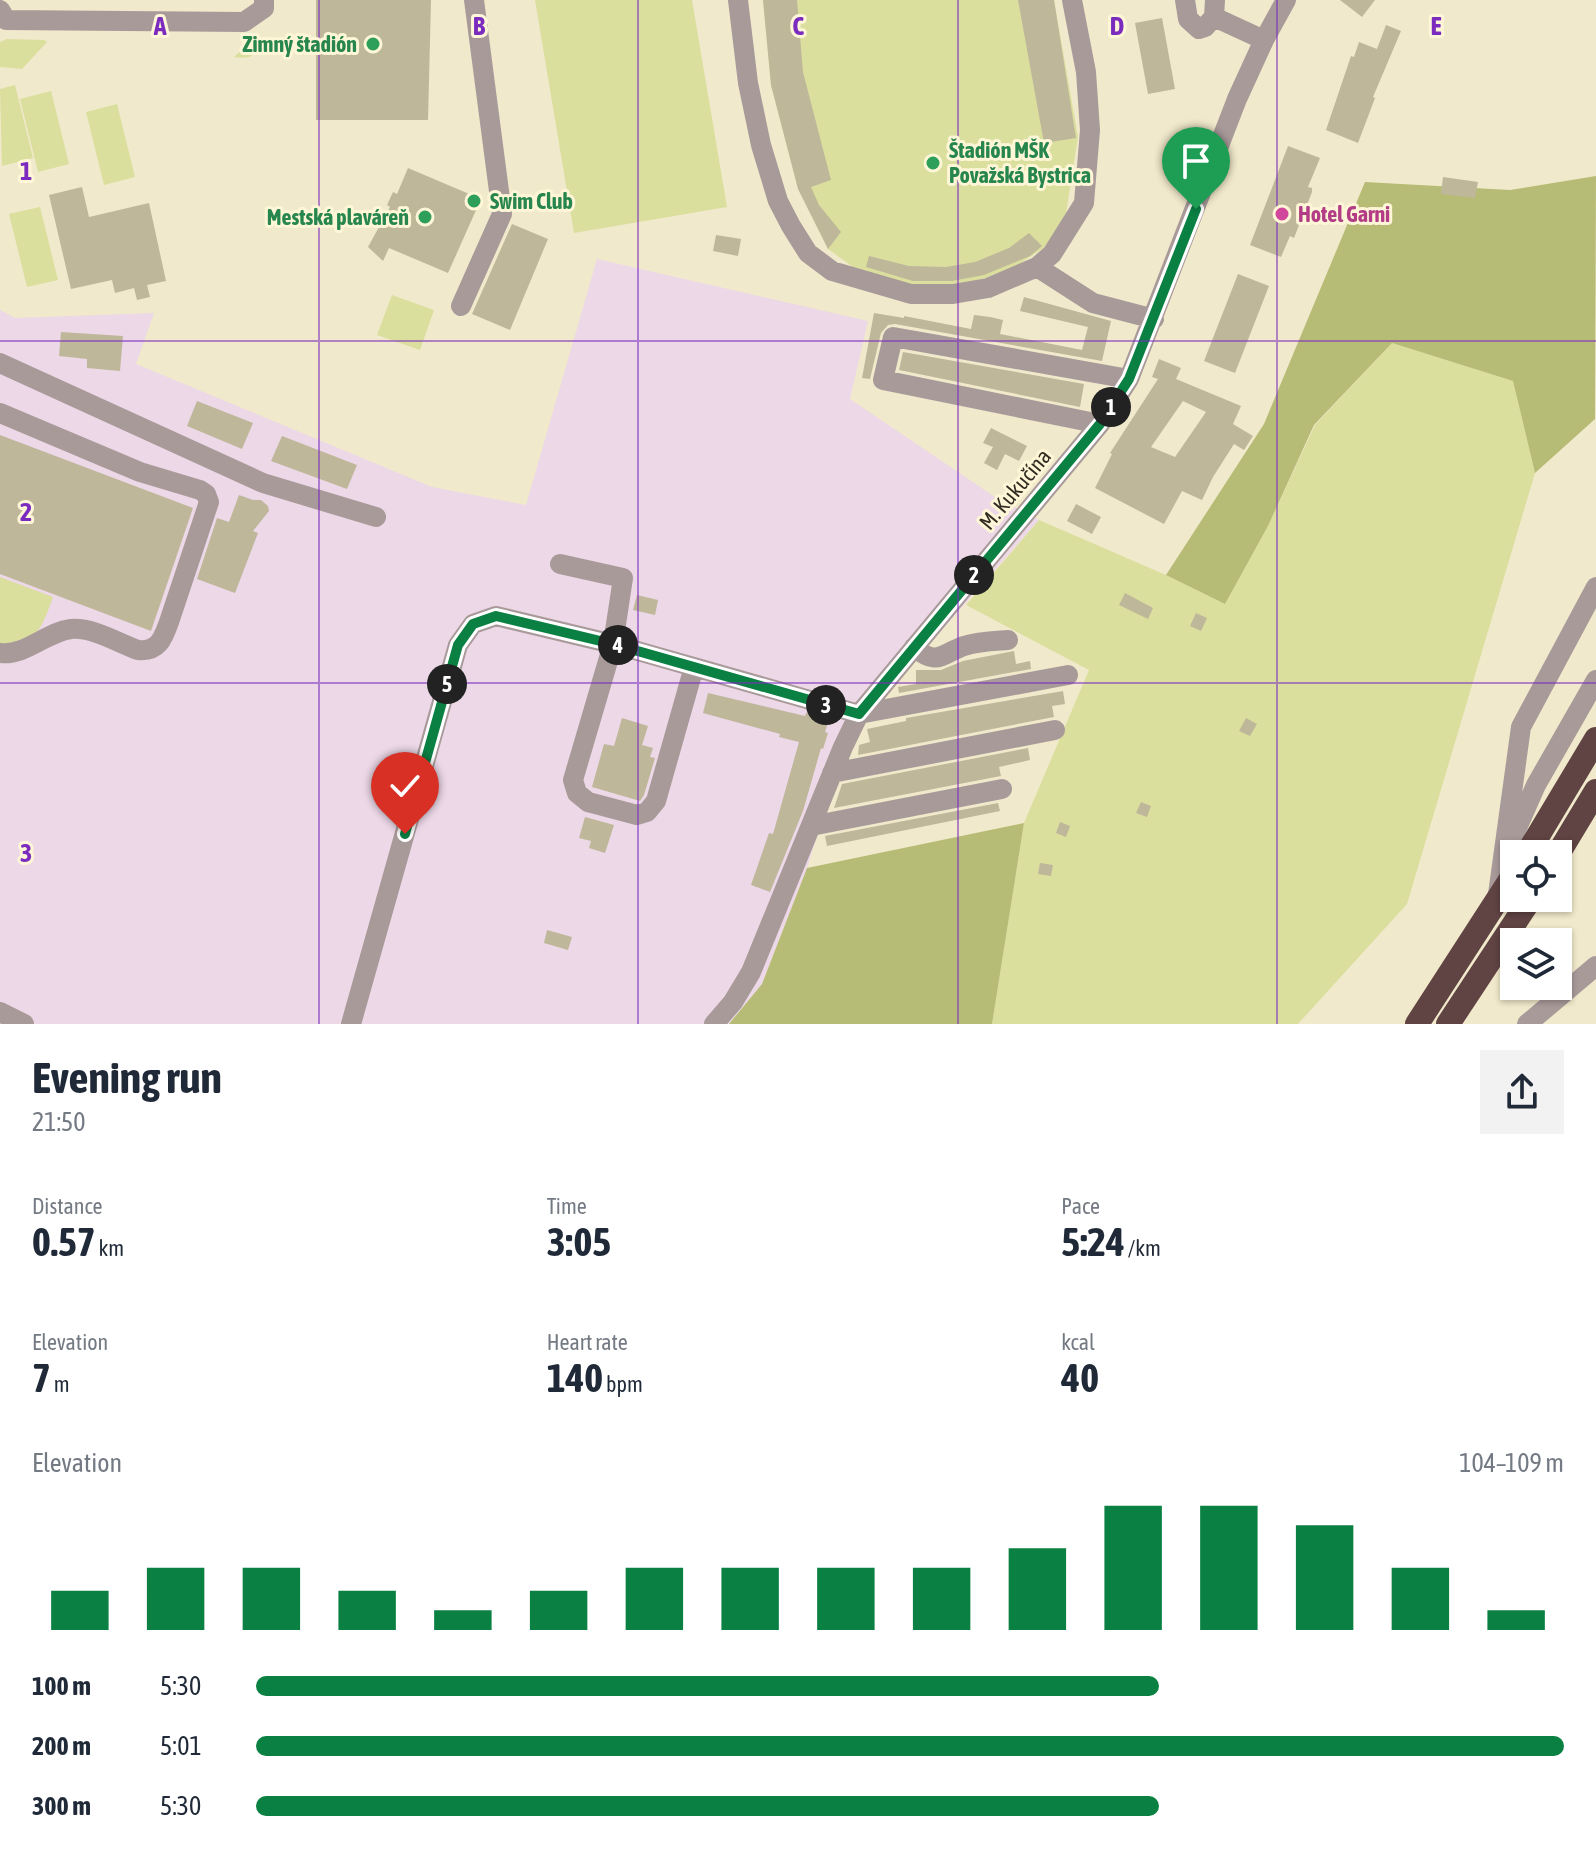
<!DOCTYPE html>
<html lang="en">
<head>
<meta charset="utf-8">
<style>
	:root { --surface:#fff; --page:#f2f2f3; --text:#1f2937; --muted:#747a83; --accent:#0b8043 }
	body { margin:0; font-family:"Asap Condensed",sans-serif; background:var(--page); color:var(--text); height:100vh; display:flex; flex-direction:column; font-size:30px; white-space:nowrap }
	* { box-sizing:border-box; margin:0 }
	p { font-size:26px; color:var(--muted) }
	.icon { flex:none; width:44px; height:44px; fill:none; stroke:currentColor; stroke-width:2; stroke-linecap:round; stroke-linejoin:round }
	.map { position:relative; height:1024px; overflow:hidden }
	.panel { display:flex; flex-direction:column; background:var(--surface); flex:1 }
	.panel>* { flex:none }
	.controls { position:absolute; left:1500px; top:840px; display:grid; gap:16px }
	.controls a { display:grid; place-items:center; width:72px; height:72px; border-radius:0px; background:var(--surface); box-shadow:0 2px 6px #0004; font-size:40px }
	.pin { position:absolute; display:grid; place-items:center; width:68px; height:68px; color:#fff; margin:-82px -34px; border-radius:50% 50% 50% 0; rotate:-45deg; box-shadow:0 0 8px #0007 }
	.pin .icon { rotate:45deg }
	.km { position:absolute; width:40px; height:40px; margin:-20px; border-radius:50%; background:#222; color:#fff; font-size:22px; line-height:40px; text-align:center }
	.round { display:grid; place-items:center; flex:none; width:84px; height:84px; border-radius:0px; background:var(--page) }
	.head { display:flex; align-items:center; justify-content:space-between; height:136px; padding:0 32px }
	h1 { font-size:44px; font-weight:700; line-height:60px }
	.stats { display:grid; grid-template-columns:repeat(3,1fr); gap:12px; height:136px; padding:8px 32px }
	.stats div { display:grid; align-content:center }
	.stats b { font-size:40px; font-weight:700 }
	.stats small { font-size:22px; font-weight:400 }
	.stats p { font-size:22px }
	.chart { height:224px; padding:16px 32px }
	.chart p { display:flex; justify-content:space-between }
	.chart svg { width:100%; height:144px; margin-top:8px; stroke:var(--accent); stroke-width:6 }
	ul { padding:0 32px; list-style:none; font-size:26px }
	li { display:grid; grid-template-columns:128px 96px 1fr; align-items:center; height:60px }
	li i { height:20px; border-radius:10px; background:var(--accent) }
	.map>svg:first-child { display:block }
	.industrial { fill:#ecd8e7 }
	.green { fill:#dadf9e }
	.forest { fill:#b6bc75 }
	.building { fill:#bfb79a; fill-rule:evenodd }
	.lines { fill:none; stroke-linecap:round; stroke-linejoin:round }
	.minor { stroke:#a99a9a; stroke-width:20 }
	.highway { stroke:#604343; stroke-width:24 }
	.route-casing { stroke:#fff; stroke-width:16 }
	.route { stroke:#0b8043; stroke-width:10 }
	.grid { fill:none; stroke:#7b2cbf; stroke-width:2; stroke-opacity:0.55 }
	.leisure-dot { fill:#2e9e5b; stroke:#fff6d8; stroke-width:3 }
	.hotel-dot { fill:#d1479c; stroke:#fff6d8; stroke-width:3 }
	.labels { text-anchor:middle; stroke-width:6; stroke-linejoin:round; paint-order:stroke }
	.leisure-label { font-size:22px; font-weight:bold; fill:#27864d; stroke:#fff6d8; text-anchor:end }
	.hotel-label { font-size:22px; font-weight:bold; fill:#b23c85; stroke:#fff6d8; text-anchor:start }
	.street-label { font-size:22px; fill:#312d22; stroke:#fff6d8 }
	.grid-label { font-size:26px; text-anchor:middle; font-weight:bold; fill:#7b2cbf; stroke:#fff6d8; stroke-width:6; stroke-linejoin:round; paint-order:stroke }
</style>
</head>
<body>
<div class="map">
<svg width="1596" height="1024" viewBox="0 0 1596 1024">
	<rect width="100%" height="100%" fill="#f1e9cb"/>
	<path class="industrial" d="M597,259L868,321L850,399L992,495L1039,520L861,722L834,783L807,868L762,984L729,1024H0V310L15,318L154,313L136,364L432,487L526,505Z"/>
	<path class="green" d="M535,0H692L727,207L574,233Z
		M763,0H1054L1078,137L1065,220L1044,248L1013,268L971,283L929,288L864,275L828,249L798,188L771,85Z
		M256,38L259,40C259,57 249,59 234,57Z
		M7,39L44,40L47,42L22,69L0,67V42Z
		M15,85L33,158L2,166L0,89Z
		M51,91L69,164L38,172L20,99Z
		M117,104L135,177L104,185L86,112Z
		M40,207L58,280L27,287L9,214Z
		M392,295L434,310L420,350L377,335Z
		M1392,343L1513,381L1535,473L1407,904L1298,1024H992L1024,823L1089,670L966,605L1039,520L1166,575L1225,604L1268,526L1315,425Z
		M0,577L53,597C39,636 40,635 0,647Z"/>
	<path class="forest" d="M1596,176L1595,419L1535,473L1513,381L1392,343L1314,425L1268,526L1225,604L1166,575L1264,424L1365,182L1510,190Z
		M1024,823L992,1024H729L762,984L807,868Z"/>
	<path class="building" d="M316,0H431L428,120H316Z
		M763,0H797L803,72L831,180L811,187L819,205L841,232L828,249L798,189L771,85Z
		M1018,0H1054L1076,138L1044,143Z
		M1340,0H1375L1362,17Z
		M1162,18L1175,89L1148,94L1135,23Z
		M1386,25L1401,31L1373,97L1375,98L1358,143L1326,130L1351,56L1354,57L1359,42L1377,49Z
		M1288,146L1320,158L1308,187L1312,188V192L1294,238L1290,236L1281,257L1250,245Z
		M408,168L481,199L448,273L389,248L383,261L368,247L390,207L387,205L393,192L397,194Z
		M1443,177L1478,182L1475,198L1441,194Z
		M82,187L89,217L149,203L166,281L147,285L150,297L137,300L134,288L115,293L112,280L71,289L49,195Z
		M512,224L548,239L510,330L472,314Z
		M1029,233L1042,246L1030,256L984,275L952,281H913L866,267L869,256L909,266L946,267L975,262L1009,248Z
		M716,235L741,239L738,256L713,251Z
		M1238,274L1269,286L1235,373L1204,361Z
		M1024,297L1111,321L1102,361L895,324L888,325L881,333L870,379L862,378L874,313L904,318V316L971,329L974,315L990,317L1003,320L1000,334L1082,350L1088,327L1020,311Z
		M61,332L123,336L120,371L87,368V359L59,356Z
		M903,352L1084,384L1080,407L899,370Z
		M1159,359L1181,368L1176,379L1241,406L1233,424L1253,436L1244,450L1234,444L1213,477L1202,500L1182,491L1164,524L1095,488L1112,454L1110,453L1158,379L1152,377ZM1183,401L1206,412L1175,457L1151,447Z
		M197,401L253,423L242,449L187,426Z
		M991,428L1027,446L1019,461L1005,454L997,470L984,463L993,447L983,443Z
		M0,435L193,508L151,631L0,574Z
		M282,436L357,465L347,489L271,461Z
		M239,495L253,500H261L268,506L269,511L253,531L258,533L235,593L197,579L217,518L229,522Z
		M1076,504L1101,517L1092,534L1067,521Z
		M1125,593L1153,608L1148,619L1119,605Z
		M637,595L658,600L655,615L633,610Z
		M1196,613L1207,618L1201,631L1190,626Z
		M1014,651L1016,664L1030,661L1031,669L899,693L898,687L916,684V670H941L963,661Z
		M1063,691L1065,704L1052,706L1054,717L858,755L859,745L870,742L867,729L906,721V718Z
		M708,693L805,716L806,713L829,719L825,732L828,733L823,749L821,748L803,811L770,892L751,885L769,833L773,834L799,742L779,737L780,734L703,713Z
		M622,718L648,726L642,745L653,748L650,757L655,758L644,795L640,801L592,787L604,744L614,746Z
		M1246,718L1257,724L1250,736L1239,731Z
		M1028,748L1030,760L999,767L1001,776L834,808L842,784Z
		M1141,802L1151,806L1147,817L1136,813Z
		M998,803L1000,811L827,846L825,836Z
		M585,817L614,825L605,853L589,848L591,841L579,838Z
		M1060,822L1070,826L1066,837L1056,833Z
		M1040,863L1053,865L1051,876L1038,874Z
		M547,930L572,937L568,950L544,943Z"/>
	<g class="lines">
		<path class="minor" d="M738,0L748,83L761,145L778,201L791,226L808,253L832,271L911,294H953L988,288L1037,267L1052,254L1084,203L1090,130L1086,72L1072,0
			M1185,0L1188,19L1199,29L1205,27L1214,17L1215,0
			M0,10L6,20L244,22L264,8V0
			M1214,17L1264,40
			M1037,267L1093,303L1154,319
			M461,306L502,214L474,0
			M0,363L263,483L376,517
			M0,413L140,472L200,490L206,494L209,502L169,622C163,639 158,652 138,650C118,643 93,627 71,629C46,632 26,656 0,653
			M1100,424L883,380L893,337L1129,379
			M560,564L623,578L613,644L573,780L577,793L588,802L637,815L647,812L656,801L694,667
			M914,647C937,667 941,654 964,646C979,641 993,641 1008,640
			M832,773L1055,730
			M811,826L1002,789
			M1514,835L1536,785L1596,680
			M1498,894L1521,727L1596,587
			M0,1012L24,1024
			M351,1024L458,645L473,624L496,616L613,644L859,714L1068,675
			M714,1024L733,1002L751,972L843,747L859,714L1100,424L1129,379L1237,99L1264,40L1286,0
			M1527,1024L1596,966"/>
		<path class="highway" d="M1527,854L1596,739
			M1558,854L1596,791
			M1417,1024L1514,874
			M1448,1024L1531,898"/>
	</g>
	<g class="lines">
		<defs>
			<path id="route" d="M405,834L458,645L473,624L496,616L613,644L859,714L1100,424L1129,379L1196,209"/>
		</defs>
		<use href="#route" class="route-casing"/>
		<use href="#route" class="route"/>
	</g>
	<path class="grid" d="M319,0V1024M638,0V1024M958,0V1024M1277,0V1024M0,341H1596M0,683H1596"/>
	<g class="leisure-dot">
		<circle cx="373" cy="44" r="8"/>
		<circle cx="933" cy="163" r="8"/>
		<circle cx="474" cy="201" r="8"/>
		<circle cx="425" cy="217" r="8"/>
	</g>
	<circle class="hotel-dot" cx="1282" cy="214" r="8"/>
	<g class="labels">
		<g class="leisure-label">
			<text x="357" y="52">Zimný štadión</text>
			<text x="949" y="158" text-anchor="start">Štadión MŠK<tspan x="949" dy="25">Považská Bystrica</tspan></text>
			<text x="490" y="209" text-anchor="start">Swim Club</text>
			<text x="409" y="225">Mestská plaváreň</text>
		</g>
		<g class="hotel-label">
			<text x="1298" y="222">Hotel Garni</text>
		</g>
		<g class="street-label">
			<text transform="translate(1015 489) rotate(-50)" y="8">M. Kukučína</text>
		</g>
	</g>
	<g class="grid-label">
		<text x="160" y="35">A</text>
		<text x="479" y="35">B</text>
		<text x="798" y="35">C</text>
		<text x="1117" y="35">D</text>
		<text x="1436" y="35">E</text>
		<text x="26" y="180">1</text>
		<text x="26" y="521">2</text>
		<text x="26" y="862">3</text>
	</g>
</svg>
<div class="controls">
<a><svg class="icon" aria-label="locate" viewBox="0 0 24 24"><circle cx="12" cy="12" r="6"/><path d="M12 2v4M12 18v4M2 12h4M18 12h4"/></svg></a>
<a><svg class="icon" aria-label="layers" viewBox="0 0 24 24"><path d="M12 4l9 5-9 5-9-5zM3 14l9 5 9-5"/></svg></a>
</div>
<div class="pin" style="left:1196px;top:209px;background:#1e9e55"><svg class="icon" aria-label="arrive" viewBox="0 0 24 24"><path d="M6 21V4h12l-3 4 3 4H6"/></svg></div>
<div class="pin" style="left:405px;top:834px;background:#d93025"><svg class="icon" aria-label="check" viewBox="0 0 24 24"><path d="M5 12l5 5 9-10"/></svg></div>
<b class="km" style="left:1111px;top:407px">1</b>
<b class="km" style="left:974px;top:575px">2</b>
<b class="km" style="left:826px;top:705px">3</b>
<b class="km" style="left:618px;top:645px">4</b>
<b class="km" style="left:447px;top:684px">5</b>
</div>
<section class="panel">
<div class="head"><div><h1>Evening run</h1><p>21:50</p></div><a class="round"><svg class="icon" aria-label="share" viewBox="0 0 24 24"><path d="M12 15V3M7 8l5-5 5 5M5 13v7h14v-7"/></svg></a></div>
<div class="stats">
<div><p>Distance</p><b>0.57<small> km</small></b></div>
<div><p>Time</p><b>3:05</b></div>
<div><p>Pace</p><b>5:24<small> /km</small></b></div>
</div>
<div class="stats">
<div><p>Elevation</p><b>7<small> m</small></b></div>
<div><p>Heart rate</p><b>140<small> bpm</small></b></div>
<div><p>kcal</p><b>40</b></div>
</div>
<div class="chart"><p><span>Elevation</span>104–109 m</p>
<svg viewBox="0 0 160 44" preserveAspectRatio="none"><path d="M5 44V32M15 44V25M25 44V25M35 44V32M45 44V38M55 44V32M65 44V25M75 44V25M85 44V25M95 44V25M105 44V19M115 44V6M125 44V6M135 44V12M145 44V25M155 44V38"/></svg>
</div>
<ul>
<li><b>100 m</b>5:30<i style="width:69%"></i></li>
<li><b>200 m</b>5:01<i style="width:100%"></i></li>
<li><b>300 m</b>5:30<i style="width:69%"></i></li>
</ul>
</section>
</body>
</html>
